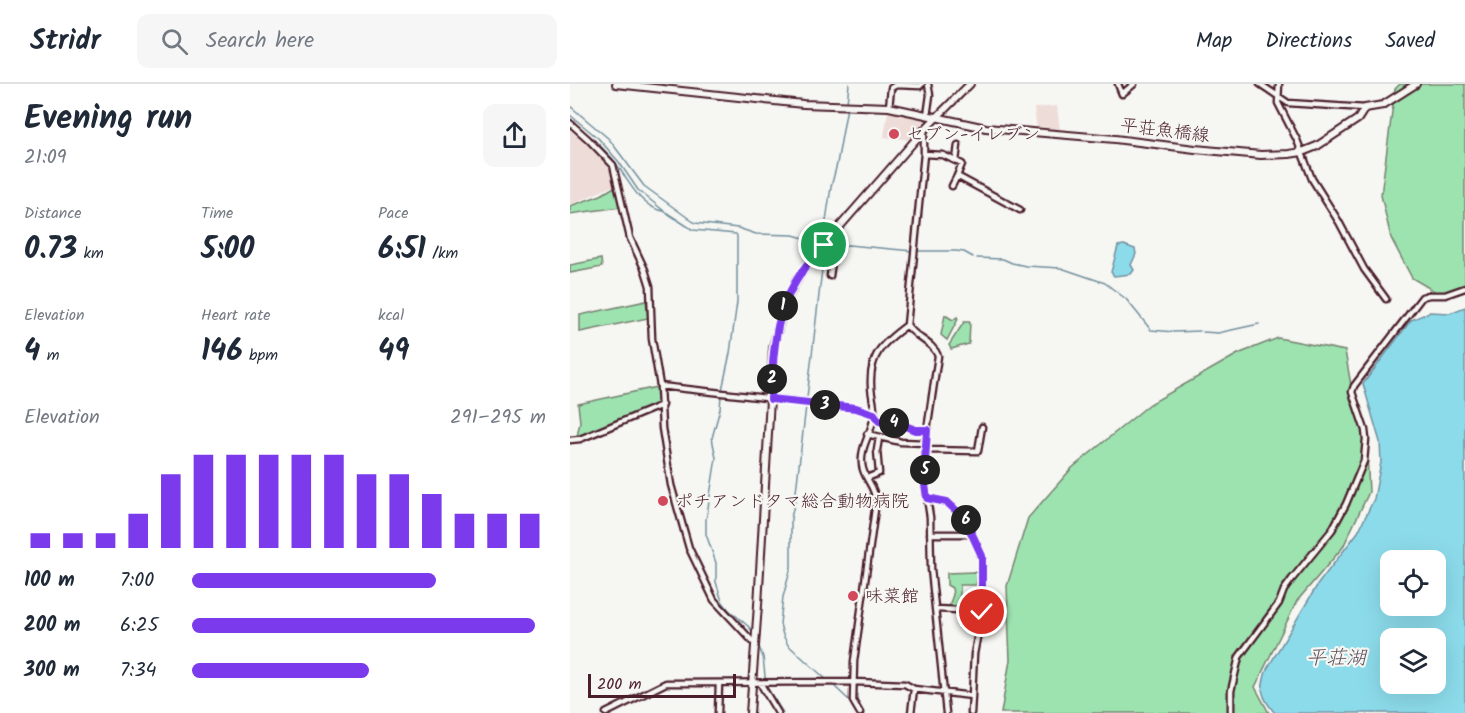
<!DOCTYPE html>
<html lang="en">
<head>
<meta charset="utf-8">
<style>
	:root { --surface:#fff; --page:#f6f6f7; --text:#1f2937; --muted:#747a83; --line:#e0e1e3; --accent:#7c3aed }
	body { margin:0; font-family:Kalam,"Klee One",sans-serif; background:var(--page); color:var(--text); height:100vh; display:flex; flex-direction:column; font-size:22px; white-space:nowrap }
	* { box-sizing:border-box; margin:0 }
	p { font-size:20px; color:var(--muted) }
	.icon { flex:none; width:33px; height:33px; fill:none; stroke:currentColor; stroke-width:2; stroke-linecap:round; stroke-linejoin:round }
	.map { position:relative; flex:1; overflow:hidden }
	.panel { display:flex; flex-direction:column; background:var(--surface); width:570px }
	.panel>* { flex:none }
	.fabs { position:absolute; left:810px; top:466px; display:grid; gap:12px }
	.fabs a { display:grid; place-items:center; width:66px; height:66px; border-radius:12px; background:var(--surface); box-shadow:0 6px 24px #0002; font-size:30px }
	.scale { position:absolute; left:18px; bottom:15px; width:148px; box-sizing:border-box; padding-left:6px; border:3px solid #4a1f2b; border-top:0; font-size:16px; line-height:21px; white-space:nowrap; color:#4a1f2b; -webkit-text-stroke:4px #f6f6f2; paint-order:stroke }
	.pin { position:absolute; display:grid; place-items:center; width:51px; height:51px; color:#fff; margin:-26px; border:3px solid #fff; border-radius:50%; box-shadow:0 2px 6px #0007 }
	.km { position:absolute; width:30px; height:30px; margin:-15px; border-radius:50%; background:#222; color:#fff; font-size:16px; line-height:30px; text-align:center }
	.round { display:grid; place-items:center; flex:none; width:63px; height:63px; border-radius:12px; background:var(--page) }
	.headline { display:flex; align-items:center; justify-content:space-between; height:102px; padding:0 24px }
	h1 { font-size:33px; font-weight:600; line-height:45px }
	.stats { display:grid; grid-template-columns:repeat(3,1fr); gap:9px; height:102px; padding:6px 24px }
	.stats div { display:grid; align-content:center }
	.stats b { font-size:30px; font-weight:600 }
	.stats small { font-size:16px; font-weight:400 }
	.stats p { font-size:16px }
	.chart { height:168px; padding:12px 24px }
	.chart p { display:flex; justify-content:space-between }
	.chart svg { width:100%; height:108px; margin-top:6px; stroke:var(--accent); stroke-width:6 }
	ul { padding:0 24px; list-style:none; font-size:20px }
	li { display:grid; grid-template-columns:96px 72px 1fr; align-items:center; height:45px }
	li i { height:15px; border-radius:8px; background:var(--accent) }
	header { display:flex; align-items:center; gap:36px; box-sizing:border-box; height:84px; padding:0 30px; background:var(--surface); border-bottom:2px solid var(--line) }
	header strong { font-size:28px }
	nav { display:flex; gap:33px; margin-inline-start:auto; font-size:21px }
	.search { width:420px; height:54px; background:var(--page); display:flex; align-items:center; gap:15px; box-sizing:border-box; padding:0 21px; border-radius:12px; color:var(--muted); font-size:22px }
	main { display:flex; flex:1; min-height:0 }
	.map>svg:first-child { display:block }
	.built { fill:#eedcd8 }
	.green { fill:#9de3b0; stroke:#74816e; stroke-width:1.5 }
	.water { fill:#8cdbeb; stroke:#72909e; stroke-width:1.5; fill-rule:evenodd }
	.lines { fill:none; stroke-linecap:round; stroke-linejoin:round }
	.stream { stroke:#72909e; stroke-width:1.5 }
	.street-casing { stroke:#4a1f2b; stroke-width:9 }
	.secondary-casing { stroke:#4a1f2b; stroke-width:10 }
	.street { stroke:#f6f6f2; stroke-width:4.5 }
	.secondary { stroke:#f6f6f2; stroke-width:6 }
	.route-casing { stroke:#fff; stroke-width:12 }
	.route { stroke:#7c3aed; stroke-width:8 }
	.poi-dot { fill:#d1495b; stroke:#f6f6f2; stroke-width:2 }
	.labels { text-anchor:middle; stroke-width:4.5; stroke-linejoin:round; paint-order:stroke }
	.street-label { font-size:18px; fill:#4a1f2b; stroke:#f6f6f2 }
	.poi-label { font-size:18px; fill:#4a1f2b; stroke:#f6f6f2; text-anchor:start }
	.water-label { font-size:20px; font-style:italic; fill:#5a4e5b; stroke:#f6f6f2 }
</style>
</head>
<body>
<header>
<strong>Stridr</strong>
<div class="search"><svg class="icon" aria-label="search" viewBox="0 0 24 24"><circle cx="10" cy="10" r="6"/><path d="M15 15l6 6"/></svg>Search here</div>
<nav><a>Map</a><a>Directions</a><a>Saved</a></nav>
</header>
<main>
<section class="panel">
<div class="headline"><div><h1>Evening run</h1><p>21:09</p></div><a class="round"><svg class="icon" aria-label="share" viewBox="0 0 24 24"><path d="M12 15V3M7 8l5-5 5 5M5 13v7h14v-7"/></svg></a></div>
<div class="stats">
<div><p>Distance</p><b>0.73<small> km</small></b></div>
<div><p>Time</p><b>5:00</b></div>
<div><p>Pace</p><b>6:51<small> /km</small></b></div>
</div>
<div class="stats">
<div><p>Elevation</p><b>4<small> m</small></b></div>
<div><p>Heart rate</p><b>146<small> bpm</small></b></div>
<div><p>kcal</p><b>49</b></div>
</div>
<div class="chart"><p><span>Elevation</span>291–295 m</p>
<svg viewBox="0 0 160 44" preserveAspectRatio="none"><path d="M5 44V38M15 44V38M25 44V38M35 44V30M45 44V14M55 44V6M65 44V6M75 44V6M85 44V6M95 44V6M105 44V14M115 44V14M125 44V22M135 44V30M145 44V30M155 44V30"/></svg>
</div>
<ul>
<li><b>100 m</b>7:00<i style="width:69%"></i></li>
<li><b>200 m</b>6:25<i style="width:97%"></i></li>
<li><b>300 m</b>7:34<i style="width:50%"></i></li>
</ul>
</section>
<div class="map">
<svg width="895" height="629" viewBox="0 0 895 629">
	<rect width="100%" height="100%" fill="#f6f6f2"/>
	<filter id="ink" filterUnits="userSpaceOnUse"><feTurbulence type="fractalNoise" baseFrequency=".0167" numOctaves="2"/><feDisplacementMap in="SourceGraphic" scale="12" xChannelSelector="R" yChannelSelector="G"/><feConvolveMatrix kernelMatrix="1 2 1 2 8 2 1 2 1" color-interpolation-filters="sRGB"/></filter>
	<g filter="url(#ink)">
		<path class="built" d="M487,22L490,48L467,46L464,24Z
			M318,27L353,35L354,41L341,56L314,53Z
			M0,46L26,67L38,82L45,101L0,121Z"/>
		<path class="green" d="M830,0H895V208L874,213L842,194L821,154L811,111L825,5Z
			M46,102L50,123L0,130V122L31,111Z
			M31,175L32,183L0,189V181Z
			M76,217L78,234L10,248V231Z
			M375,231L383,236L387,233L388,235L377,256L371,251Z
			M394,238H400L399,260L381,265L379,261Z
			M708,254L775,267L782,307L796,349L799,408L773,463L727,517L685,603L699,629H431L440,576L437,502L458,434L502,384L580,320L668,270Z
			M87,303L89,316L86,320L7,353L10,338L8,320Z
			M405,488L408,489L406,501H390V516L397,517L398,525L378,524L383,511L382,504L377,501V489Z"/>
		<path class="water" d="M554,161L565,165L566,170L561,181L564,186L561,190L544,192L541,188L548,162Z
			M895,223V629H705C690,612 690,605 697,585L748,500L788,448L804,415L811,378L810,358L793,300L841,236L860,228L880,229ZM820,477H866V522H820ZM820,555H866V600H820Z"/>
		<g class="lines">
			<path class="stream" d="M277,19L279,0
				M0,22L39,55L74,102L125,139L168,144L186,150L223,151L248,158L250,161
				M0,31L28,54L49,78L68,106L94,127L123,146L166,150L167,152V218L160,269L152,306
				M0,36C15,47 29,60 42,74C57,92 67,122 93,127
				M253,157L261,103L267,80L277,23
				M265,163L278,161L343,167H386L394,168L403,173
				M252,165L254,168L225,416L221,434V483L213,513L210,540L213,551L218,561L257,596
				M407,174L433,175L442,179L456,182L491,184L535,199L556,215L581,246L604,248L630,247
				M633,248L648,249L689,240
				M151,311L150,325L142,354L146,374L136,436V450L146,479V498L152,517L159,526L178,542L183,548
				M187,558L193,573L196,602L213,629
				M263,601L281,618"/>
			<defs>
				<path id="street" d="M548,0L552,10L564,0
					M690,0L718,19L795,24
					M709,0L708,19L727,56L742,95L769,138L794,185L816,215
					M319,23L321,4L326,1L350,2L352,0
					M357,32L360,11L358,0
					M0,39L18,55L43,81L60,154L75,186L80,202L82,255L90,302L92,344L101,401L119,464L144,516L185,560
					M354,46V70L337,241C345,254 363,258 368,272L357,346L354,395L360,433L361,485L376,629
					M354,70L373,71L392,80L387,92L450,126
					M386,77L388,61
					M382,102L387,92
					M256,158L264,164L260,192
					M90,302L286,324L305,330L309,337L333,341L345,346H357
					M297,350L331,358L356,359
					M0,356L10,355L92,321
					M356,366L408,367L412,343
					M297,394L309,389L307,366L309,354
					M357,414L377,418L395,435L412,472V527L404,570L402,612
					M360,450H401
					M365,525L412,527
					M190,599L208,629
					M36,629L96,599H101L284,598L335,600L344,605L402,612L401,629
					M148,629L149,599
					M290,629L283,617L284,577L306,418C305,400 293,395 292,380C290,361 303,348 304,330C305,321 301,311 301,302C299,270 314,258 337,241
					M341,629L344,605
					M661,629V607L669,573L709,519L714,506L722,495L762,446L776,420L794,377L796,355L795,346L782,308L784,302L852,213L859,211H875L895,204"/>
				<path id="secondary" d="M46,0L233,20L319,23L416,44L545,55L625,65L691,71L719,70L732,68L747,62L788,35L795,24L813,21L846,0
					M180,629L188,521L203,264C212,227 216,210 238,179L354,46L400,0"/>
			</defs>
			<use href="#street" class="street-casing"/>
			<use href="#secondary" class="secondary-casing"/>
			<use href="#street" class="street"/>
			<use href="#secondary" class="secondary"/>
		</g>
	</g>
	<g class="lines" filter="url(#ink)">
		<defs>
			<path id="route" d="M254,161C206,211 204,249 201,315L286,324L304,330L309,337L333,341L345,346H357L354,394L357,414L377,418L395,435L412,472V528"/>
		</defs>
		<use href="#route" class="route-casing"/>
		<use href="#route" class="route"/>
	</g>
	<g class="poi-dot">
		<circle cx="324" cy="50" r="6"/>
		<circle cx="93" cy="417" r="6"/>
		<circle cx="283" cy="512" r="6"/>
	</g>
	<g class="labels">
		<g class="street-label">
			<text transform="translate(595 46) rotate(7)" y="6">平荘魚橋線</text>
		</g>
		<g class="poi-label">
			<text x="336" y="56">セブン-イレブン</text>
			<text x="105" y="423">ポチアンドタマ総合動物病院</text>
			<text x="295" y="518">味菜館</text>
		</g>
		<g class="water-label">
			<text x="766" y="580">平荘湖</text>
		</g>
	</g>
</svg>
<div class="fabs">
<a><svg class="icon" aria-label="locate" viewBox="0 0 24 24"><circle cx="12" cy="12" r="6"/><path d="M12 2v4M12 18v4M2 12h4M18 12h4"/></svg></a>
<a><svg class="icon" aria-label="layers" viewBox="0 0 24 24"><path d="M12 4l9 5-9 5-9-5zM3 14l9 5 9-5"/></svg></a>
</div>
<div class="scale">200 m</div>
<div class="pin" style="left:254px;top:161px;background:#1e9e55"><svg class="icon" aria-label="arrive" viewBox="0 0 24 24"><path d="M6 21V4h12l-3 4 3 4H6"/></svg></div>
<div class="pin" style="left:412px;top:528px;background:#d93025"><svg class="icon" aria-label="check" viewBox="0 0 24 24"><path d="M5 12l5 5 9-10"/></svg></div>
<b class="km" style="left:213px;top:222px">1</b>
<b class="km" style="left:202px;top:295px">2</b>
<b class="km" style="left:255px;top:321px">3</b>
<b class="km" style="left:324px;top:339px">4</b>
<b class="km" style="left:355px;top:386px">5</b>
<b class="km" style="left:396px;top:436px">6</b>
</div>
</main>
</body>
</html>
